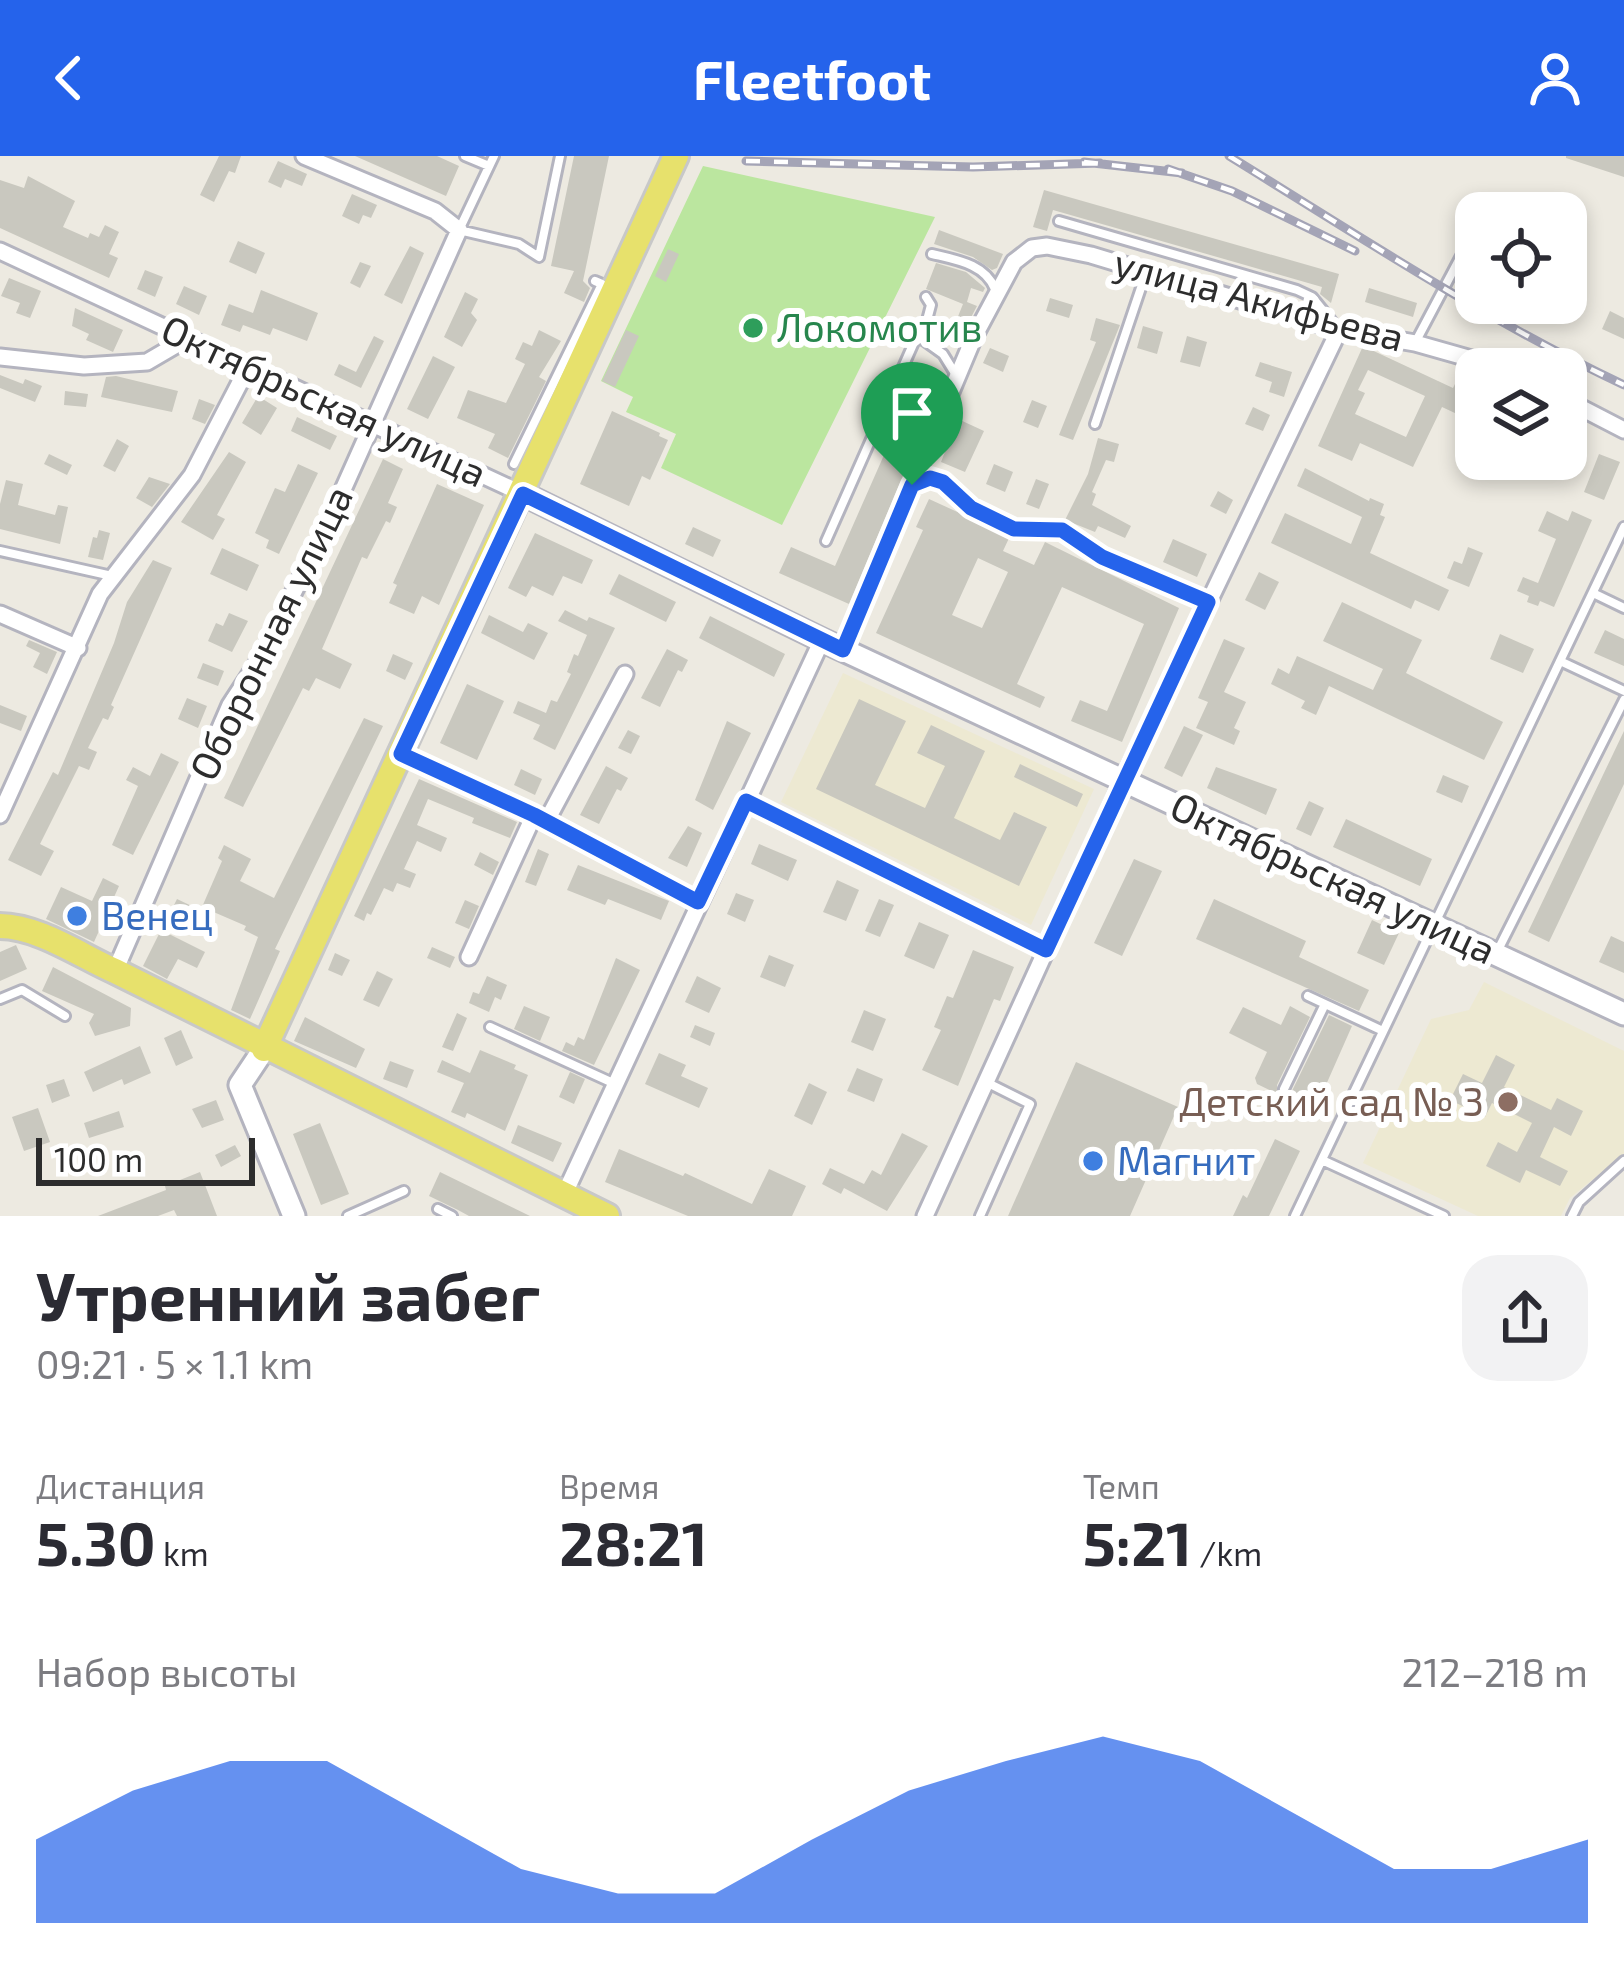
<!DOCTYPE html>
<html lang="ru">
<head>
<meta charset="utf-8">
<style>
	:root { --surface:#fff; --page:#f2f2f3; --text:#2b2b33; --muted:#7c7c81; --accent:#2563eb }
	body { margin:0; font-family:"Exo 2",sans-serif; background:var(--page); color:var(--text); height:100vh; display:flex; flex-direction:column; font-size:45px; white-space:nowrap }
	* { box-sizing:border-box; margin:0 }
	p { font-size:39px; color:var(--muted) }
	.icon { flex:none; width:66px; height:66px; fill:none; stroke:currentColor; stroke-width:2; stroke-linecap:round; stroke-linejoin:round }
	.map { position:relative; height:1060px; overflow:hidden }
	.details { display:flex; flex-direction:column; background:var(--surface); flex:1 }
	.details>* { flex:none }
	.tools { position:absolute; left:1455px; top:36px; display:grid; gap:24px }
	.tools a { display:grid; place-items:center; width:132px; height:132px; border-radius:24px; background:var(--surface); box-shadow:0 6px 18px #0003; font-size:60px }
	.scale { position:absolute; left:36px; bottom:30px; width:219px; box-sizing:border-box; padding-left:12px; border:6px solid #2d2d2d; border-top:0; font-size:33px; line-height:42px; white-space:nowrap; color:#2d2d2d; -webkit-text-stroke:9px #fff; paint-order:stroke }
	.pin { position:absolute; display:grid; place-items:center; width:102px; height:102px; color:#fff; margin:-123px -51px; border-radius:50% 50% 50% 0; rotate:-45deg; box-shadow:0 0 12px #0007 }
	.pin .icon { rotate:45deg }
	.round { display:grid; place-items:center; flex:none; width:126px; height:126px; border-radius:36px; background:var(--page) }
	.summary { display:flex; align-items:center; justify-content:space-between; height:204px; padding:0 36px }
	h1 { font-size:66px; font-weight:700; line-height:90px }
	.figures { display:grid; grid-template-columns:repeat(3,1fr); gap:18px; height:204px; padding:12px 36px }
	.figures div { display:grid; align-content:center }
	.figures b { font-size:60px; font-weight:700 }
	.figures small { font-size:33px; font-weight:400 }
	.figures p { font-size:33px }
	.chart { height:336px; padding:24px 36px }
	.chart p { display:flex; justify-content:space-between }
	.chart svg { width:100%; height:216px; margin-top:12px; fill:var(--accent); opacity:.7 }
	header { display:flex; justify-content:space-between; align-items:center; height:156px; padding:0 36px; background:var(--accent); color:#fff; font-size:54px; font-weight:700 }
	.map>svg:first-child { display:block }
	.education { fill:#ede9d2 }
	.pitch { fill:#bbe69f }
	.building { fill:#c9c8bf; fill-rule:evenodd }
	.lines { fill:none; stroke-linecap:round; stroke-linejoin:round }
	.service-casing { stroke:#b4b4bf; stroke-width:14 }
	.minor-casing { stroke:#b4b4bf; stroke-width:21 }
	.secondary-casing { stroke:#b4b4bf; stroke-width:27 }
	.primary-casing { stroke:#c8c8c8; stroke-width:30 }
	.service { stroke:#fff; stroke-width:8 }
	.minor { stroke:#fff; stroke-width:15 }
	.secondary { stroke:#fff; stroke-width:21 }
	.primary { stroke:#e7e16c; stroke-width:24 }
	.rail-casing { stroke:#a4a4b6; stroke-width:9 }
	.rail { stroke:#fff; stroke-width:4.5; stroke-dasharray:14; stroke-linecap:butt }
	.route-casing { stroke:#fff; stroke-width:24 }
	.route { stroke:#2563eb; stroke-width:15 }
	.leisure-dot { fill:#2e9e5b; stroke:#fff; stroke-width:4.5 }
	.shop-dot { fill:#3f7fe0; stroke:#fff; stroke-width:4.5 }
	.education-dot { fill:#8d6e63; stroke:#fff; stroke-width:4.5 }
	.labels { text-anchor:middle; stroke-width:12; stroke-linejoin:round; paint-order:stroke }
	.street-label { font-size:39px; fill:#2d2d2d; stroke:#fff }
	.leisure-label { font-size:39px; fill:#27864d; stroke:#fff; text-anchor:start }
	.shop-label { font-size:39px; fill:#366cbe; stroke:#fff; text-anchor:start }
	.education-label { font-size:39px; fill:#785e54; stroke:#fff; text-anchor:end }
</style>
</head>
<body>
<header><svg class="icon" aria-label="back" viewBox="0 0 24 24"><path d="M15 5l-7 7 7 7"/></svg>Fleetfoot<svg class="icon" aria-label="person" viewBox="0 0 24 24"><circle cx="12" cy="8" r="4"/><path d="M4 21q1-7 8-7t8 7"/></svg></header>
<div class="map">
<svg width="1624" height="1060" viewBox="0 0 1624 1060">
	<rect width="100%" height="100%" fill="#edeae1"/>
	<path class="education" d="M843,517L1094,633L1031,769L781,646Z
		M1484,826L1624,895V998L1570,1042L1561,1060H1478L1363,1007L1431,863L1469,854Z"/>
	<path class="pitch" d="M703,10L935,61L782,369L661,312L676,278L626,256L633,241L601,225Z"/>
	<path class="building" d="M219,0H241L235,17L229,15L214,46L200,39Z
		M355,0H437L459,10L446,40Z
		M574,0H609L583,125L590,132L584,146L564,137L574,115L551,110Z
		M1566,0H1624V21L1566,2Z
		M278,5L307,18L302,30L285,23L281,32L268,26Z
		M28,20L75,45L63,71L88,82L90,77L99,81L105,69L119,76L109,98L118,102L109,122L0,72V24L24,32Z
		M1044,34L1339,118L1331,147L1320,138L1322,131L1053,54L1047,75L1033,71Z
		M352,38L377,49L371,62L363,59L359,68L342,60Z
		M939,74L1003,98L997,112L992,114L973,101L934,88Z
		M238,85L265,97L256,118L229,106Z
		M410,90L424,97L402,148L384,139Z
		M668,93L679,98L666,126L655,120Z
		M360,106L371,110L360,132L350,127Z
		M936,107L966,116L985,132L983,136L971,132L967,146L977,150L965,173L955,168L963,148L926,133Z
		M145,114L163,121L155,141L137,133Z
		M9,122L41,135L30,162L16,157L20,147L1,140Z
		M184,130L207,140L199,159L176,148Z
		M1369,132L1417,147L1413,161L1365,146Z
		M261,134L318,157L307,185L273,172L270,179L243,169L240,176L221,169L229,148L253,157Z
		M465,136L478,143L471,157L477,164L462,191L444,181Z
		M1050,142L1073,149L1069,162L1046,155Z
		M75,152L123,174L113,196L86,184L89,178L72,170Z
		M1610,155L1624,162V183L1602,173Z
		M1096,162L1120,169L1073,284L1059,279L1096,186L1090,184Z
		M1143,170L1163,176L1157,198L1137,192Z
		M539,174L561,185L539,221L546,225L508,302L488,292L495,278L457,262L468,234L506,247L525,208L515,203L523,186L532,190Z
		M626,174L639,180L615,231L602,225Z
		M374,180L384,185L361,232L334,219L339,208L356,216Z
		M1187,180L1207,186L1200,211L1180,206Z
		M1363,190L1453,232L1455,228L1468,234L1457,258L1442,251L1413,311L1360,287L1352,305L1318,290ZM1368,214L1425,240L1406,281L1355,258L1365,237L1358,234Z
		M990,192L1009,200L1003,216L983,207Z
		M433,200L455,211L428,263L407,253Z
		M1260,206L1292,216L1284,241L1269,236L1272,226L1255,220Z
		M0,219L23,228L25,223L42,230L35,246L0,232Z
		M116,220L178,235L172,256L101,241L106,221Z
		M918,222L940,232L849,448L779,417L791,391L835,410Z
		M65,235L88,238L86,251L64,249Z
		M258,240L277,252L261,279L242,267Z
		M199,243L215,249L205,268L192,263Z
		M1032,244L1047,250L1038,272L1023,266Z
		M1253,251L1270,259L1263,275L1245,268Z
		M612,255L660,277L659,280L668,284L650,324L642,320L629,350L580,328Z
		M297,261L337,280L330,294L291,275Z
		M958,263L984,275L965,316L941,306Z
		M1098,282L1119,288L1114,306L1106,304L1092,336L1096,338L1092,349L1131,370L1125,382L1098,370L1095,376L1065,364L1088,318Z
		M117,283L129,290L115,316L103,310Z
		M229,296L246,306L217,359L225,363L213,384L181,366Z
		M49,298L72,309L67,319L44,308Z
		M1599,298L1620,306L1604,344L1584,336Z
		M383,303L403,313L388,347L397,351L390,367L386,365L367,403L362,401L322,493L352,508L340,533L316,522L309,535L303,532L243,651L224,642Z
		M298,308L318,317L279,398L266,392L269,384L255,377L275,332L285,336Z
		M994,308L1013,316L1005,336L986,328Z
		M1305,312L1369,345L1370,342L1384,348L1380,359L1385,361L1370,397L1449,434L1439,455L1415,444L1411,453L1271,387L1285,357L1351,388L1362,361L1297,330Z
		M149,321L170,328L152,351L136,342Z
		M1036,323L1049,328L1039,353L1026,348Z
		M6,324L23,328L18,349L55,359L58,349L68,351L60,388L0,373V348Z
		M437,328L484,349L439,449L422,440L414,458L389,447L397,429L393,427Z
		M1218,335L1233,344L1226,358L1210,350Z
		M929,343L1010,380L1003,395L1034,409L1045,386L1179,452L1122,586L1071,565L1080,544L1107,555L1144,468L1062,431L1017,528L1045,541L1040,552L876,477L923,374L916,371ZM978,402L1008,416L982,472L952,459Z
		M1547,355L1568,365L1572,355L1592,364L1554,451L1540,445L1538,450L1527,446L1529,440L1517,435L1523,421L1538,427L1556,383L1538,375Z
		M693,371L721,384L713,401L685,388Z
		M99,374L110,377L103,404L88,401L93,381L97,382Z
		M535,377L593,404L582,428L563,420L553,440L532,430L526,441L508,432Z
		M1173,383L1207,398L1197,421L1163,406Z
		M1468,391L1483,397L1469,431L1447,422L1454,405L1462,408Z
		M222,392L259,409L247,435L210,418Z
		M153,404L172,412L111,549L114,551L108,564L103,562L88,592L97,596L89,614L79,610L40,688L54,695L41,720L8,704L53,616L58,619L114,487L127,446Z
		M1259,416L1279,426L1265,454L1245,444Z
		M619,418L676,446L666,466L609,438Z
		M1342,446L1422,484L1406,517L1503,566L1484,604L1329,530L1316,559L1301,552L1305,545L1271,528L1278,512L1289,518L1297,500L1373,534L1383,513L1323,485Z
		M565,454L587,465L589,461L615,472L555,594L533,583L540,569L513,557L518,545L546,557L551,544L557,546L571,518L567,516L574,498L578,500L587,479L558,465Z
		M229,457L248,465L232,496L208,485L216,467L223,470Z
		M489,459L523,476L528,467L548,477L534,504L481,477Z
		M710,460L785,498L774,521L699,482Z
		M1605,474L1624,483V510L1594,497Z
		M1500,478L1534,493L1523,517L1490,503Z
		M1224,483L1245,492L1224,536L1246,546L1234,572L1240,575L1234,589L1196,572L1208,546L1198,542Z
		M29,484L57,496L47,518L33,511L40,497L26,490Z
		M667,493L688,504L682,516L678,514L660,551L641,542Z
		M393,498L413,507L405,524L386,515Z
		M203,507L224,515L218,530L197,522Z
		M467,528L504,545L477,604L440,587Z
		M187,542L207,550L198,572L178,563Z
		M859,543L906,565L875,629L925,652L945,610L917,597L931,569L985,595L954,662L1000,684L1014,656L1047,671L1019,730L816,633Z
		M0,549L27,560L21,575L0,567Z
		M364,562L383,570L275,793L280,795L250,863L231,854L258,781L244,774L246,770L202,751L222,705L218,702L224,689L251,703L240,725L274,742Z
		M727,565L751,577L713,654L695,644Z
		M1184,570L1203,579L1182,621L1164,612Z
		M628,574L640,580L631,598L618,592Z
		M1624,575V628L1549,786L1528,776Z
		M161,597L179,606L133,699L112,689L138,630L126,624L133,611L150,620Z
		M1020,608L1083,638L1077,651L1014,621Z
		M606,610L628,622L621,635L617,633L599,668L580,659Z
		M1216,611L1277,633L1266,659L1207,632Z
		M521,613L542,623L535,639L514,629Z
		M1443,619L1469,630L1462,647L1436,636Z
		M419,623L517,666L510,682L472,667L474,662L428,643L417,669L447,682L441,696L417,685L404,713L416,718L410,732L397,727L393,736L384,732L371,759L367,757L364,765L354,760Z
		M1309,645L1324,652L1311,680L1296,673Z
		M1346,663L1432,703L1420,730L1333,691Z
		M688,670L702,677L687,711L668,702Z
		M759,688L797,704L788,725L751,708Z
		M538,693L549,698L536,730L525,726Z
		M480,696L499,706L493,719L474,709Z
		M1134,703L1162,715L1122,800L1094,787Z
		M578,709L669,745L661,764L608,743L605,749L567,734Z
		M103,722L119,730L94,786L46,763L61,731L92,745Z
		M837,724L859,734L846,765L823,756Z
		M736,737L754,744L745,766L727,758Z
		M177,743L200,754L194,766L171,755Z
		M879,743L894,749L880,781L865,775Z
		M1214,743L1306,785L1299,801L1369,834L1359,855L1196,783Z
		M465,744L479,750L469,773L455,767Z
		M1372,764L1399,777L1384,809L1357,797Z
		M919,766L949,779L934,813L904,800Z
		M161,774L205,796L197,812L178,803L167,823L143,810Z
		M1611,780L1624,786V817L1599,806Z
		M16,789L27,813L0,825V796Z
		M432,791L455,801L450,812L427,802Z
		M973,794L1014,811L1000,845L994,843L958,930L922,914L941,874L934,871L947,840L953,842Z
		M335,797L350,804L342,820L328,814Z
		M769,799L794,809L785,831L760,821Z
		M616,802L640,814L594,909L562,895L566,886L574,890L578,881L584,884Z
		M53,811L131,852L130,870L95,880L89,867L94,858L42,835Z
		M377,815L393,823L379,851L363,844Z
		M487,820L507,829L501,844L495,841L489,856L469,847L473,836L479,838Z
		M697,820L721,832L709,857L685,846Z
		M524,850L550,861L540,885L514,873Z
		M1290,850L1310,861L1277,929L1278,938L1257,928L1255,922L1267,896L1229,877L1243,851L1281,869Z
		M864,854L886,863L873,895L851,886Z
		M457,857L467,862L453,895L442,891Z
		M1329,859L1352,870L1314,956L1284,941L1291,937Z
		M305,861L365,893L356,912L294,885Z
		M695,869L715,877L710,890L690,881Z
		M181,874L193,902L176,910L164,882Z
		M140,890L151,917L124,929L122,923L93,936L84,916Z
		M480,894L516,909L514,913L528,919L505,975L467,957L465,962L451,956L464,927L437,916L442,904L470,917Z
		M659,897L686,909L681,920L708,932L699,952L645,928Z
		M1496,899L1515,909L1504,931L1551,954L1557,942L1583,955L1571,980L1554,971L1540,1001L1568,1015L1560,1030L1526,1014L1520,1027L1486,1010L1498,986L1517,996L1532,967L1492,947L1485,961L1450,944L1463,918L1482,927Z
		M390,905L414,914L407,932L383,923Z
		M1076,906L1178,951L1130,1060H1008Z
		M857,912L883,923L874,946L847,935Z
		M570,916L585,923L574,948L559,941Z
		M64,923L70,940L52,947L46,929Z
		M809,927L827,936L812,969L794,960Z
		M216,944L224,964L202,972L192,953Z
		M38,952L50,986L24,995L12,961Z
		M119,955L124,971L89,982L84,967Z
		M320,967L349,1038L321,1049L293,978Z
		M518,969L562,987L553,1006L511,987Z
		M902,977L928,990L887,1055L844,1032L841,1038L822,1028L830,1012L864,1028L872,1014L881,1019Z
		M1275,983L1300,995L1269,1060H1233L1243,1039L1247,1042Z
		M235,989L241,1000L221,1011L215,999Z
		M619,993L683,1020L685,1017L752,1048L769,1013L806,1030L792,1060H688L605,1026Z
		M200,1016L217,1060H177L174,1054L158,1060H98L166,1034L165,1030Z
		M440,1016L530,1060H469L458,1054L429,1040Z"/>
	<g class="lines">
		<defs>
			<path id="service" d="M465,0L489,10
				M494,0L459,74L519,88L539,101L560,0
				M1059,65L1297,134L1312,141L1334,168
				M932,98C957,104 985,108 995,133
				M922,183L931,149L926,141
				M1416,185L1461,100
				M1095,268L1146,117
				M514,308L602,128L595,125
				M913,329L930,322L942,325L960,345L1014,373L1062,374L1102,401L1208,446
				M826,385L915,184L922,183L943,198L956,219
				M0,395L112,420
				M1593,437L1624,452
				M1560,505L1624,535
				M748,646L1046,794
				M1498,794L1624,544
				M1308,840L1383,875
				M0,843L22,834L65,860
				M490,871L613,927
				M1284,933L1325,848
				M1322,1004L1444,1060
				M438,1053L452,1060
				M348,1060L404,1035
				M980,1060L1030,948L986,926
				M1295,1060L1624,371
				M1572,1060L1579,1046L1624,1005"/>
			<path id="minor" d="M0,95L523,338
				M0,201L84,210L147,206L188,182
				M1566,244L1624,274
				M0,458L78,492
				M843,494L974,181L1014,106L1032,92L1047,90L1091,99L1339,174L1415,187L1507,213
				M401,598L534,659L699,746
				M0,659L100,438L192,319L249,209
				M546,666L625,518
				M469,801L534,659
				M115,815L230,549L262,500L329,365L459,74L435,55L304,0
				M564,1039L822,484
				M925,1060L1123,625L1339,174"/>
			<path id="secondary" d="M523,338L822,484L1624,858
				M264,893L240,929L294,1060"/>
			<path id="primary" d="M0,770C38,770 81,800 115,815L607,1060
				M264,893L676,0"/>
		</defs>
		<use href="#service" class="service-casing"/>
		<use href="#minor" class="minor-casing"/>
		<use href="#secondary" class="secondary-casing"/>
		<use href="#primary" class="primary-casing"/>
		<use href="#service" class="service"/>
		<use href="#minor" class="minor"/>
		<use href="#secondary" class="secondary"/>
		<use href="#primary" class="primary"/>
		<defs>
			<path id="rail" d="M1229,0C1359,80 1486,164 1624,229
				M746,5L973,11L1100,7
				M1084,6L1182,17
				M1168,13L1232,35L1355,95"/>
		</defs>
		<use href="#rail" class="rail-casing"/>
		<use href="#rail" class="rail"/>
	</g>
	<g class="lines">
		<defs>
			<path id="route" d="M930,322L943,326L971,352L1014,373L1062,374L1102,401L1208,446L1046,794L746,645L698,746L534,659L401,598L523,338L843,494L912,329Z"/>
		</defs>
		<use href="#route" class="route-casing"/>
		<use href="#route" class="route"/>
	</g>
	<circle class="leisure-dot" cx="753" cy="172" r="12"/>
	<g class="shop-dot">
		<circle cx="77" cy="760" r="12"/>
		<circle cx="1093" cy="1005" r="12"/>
	</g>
	<circle class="education-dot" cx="1508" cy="946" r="12"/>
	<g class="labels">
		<g class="street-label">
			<text transform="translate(1259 144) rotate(15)" y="14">улица Акифьева</text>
			<text transform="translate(324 245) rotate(25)" y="14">Октябрьская улица</text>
			<text transform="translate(271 477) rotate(-64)" y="14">Оборонная улица</text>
			<text transform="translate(1333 722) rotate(25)" y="14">Октябрьская улица</text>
		</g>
		<g class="leisure-label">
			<text x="777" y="186">Локомотив</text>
		</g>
		<g class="shop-label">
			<text x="101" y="774">Венец</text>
			<text x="1117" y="1019">Магнит</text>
		</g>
		<g class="education-label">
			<text x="1484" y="960">Детский сад № 3</text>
		</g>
	</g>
</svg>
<div class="tools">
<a><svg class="icon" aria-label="locate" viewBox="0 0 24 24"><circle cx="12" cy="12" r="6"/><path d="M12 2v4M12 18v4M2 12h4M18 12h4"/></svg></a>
<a><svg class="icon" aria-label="layers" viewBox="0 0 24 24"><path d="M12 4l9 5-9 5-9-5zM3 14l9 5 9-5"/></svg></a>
</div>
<div class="scale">100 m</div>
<div class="pin" style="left:912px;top:329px;background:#1e9e55"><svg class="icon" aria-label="arrive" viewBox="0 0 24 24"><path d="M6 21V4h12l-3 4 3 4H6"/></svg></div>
</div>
<section class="details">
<div class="summary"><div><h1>Утренний забег</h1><p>09:21 · 5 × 1.1 km</p></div><a class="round"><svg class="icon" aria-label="share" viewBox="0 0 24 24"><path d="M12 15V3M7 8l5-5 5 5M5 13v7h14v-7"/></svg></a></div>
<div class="figures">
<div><p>Дистанция</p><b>5.30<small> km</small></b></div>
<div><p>Время</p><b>28:21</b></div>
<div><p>Темп</p><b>5:21<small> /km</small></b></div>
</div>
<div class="chart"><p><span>Набор высоты</span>212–218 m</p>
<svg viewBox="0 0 160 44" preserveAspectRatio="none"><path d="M0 44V27L10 17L20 11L30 11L40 22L50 33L60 38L70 38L80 27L90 17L100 11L110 6L120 11L130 22L140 33L150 33L160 27V44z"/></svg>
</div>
</section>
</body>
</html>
